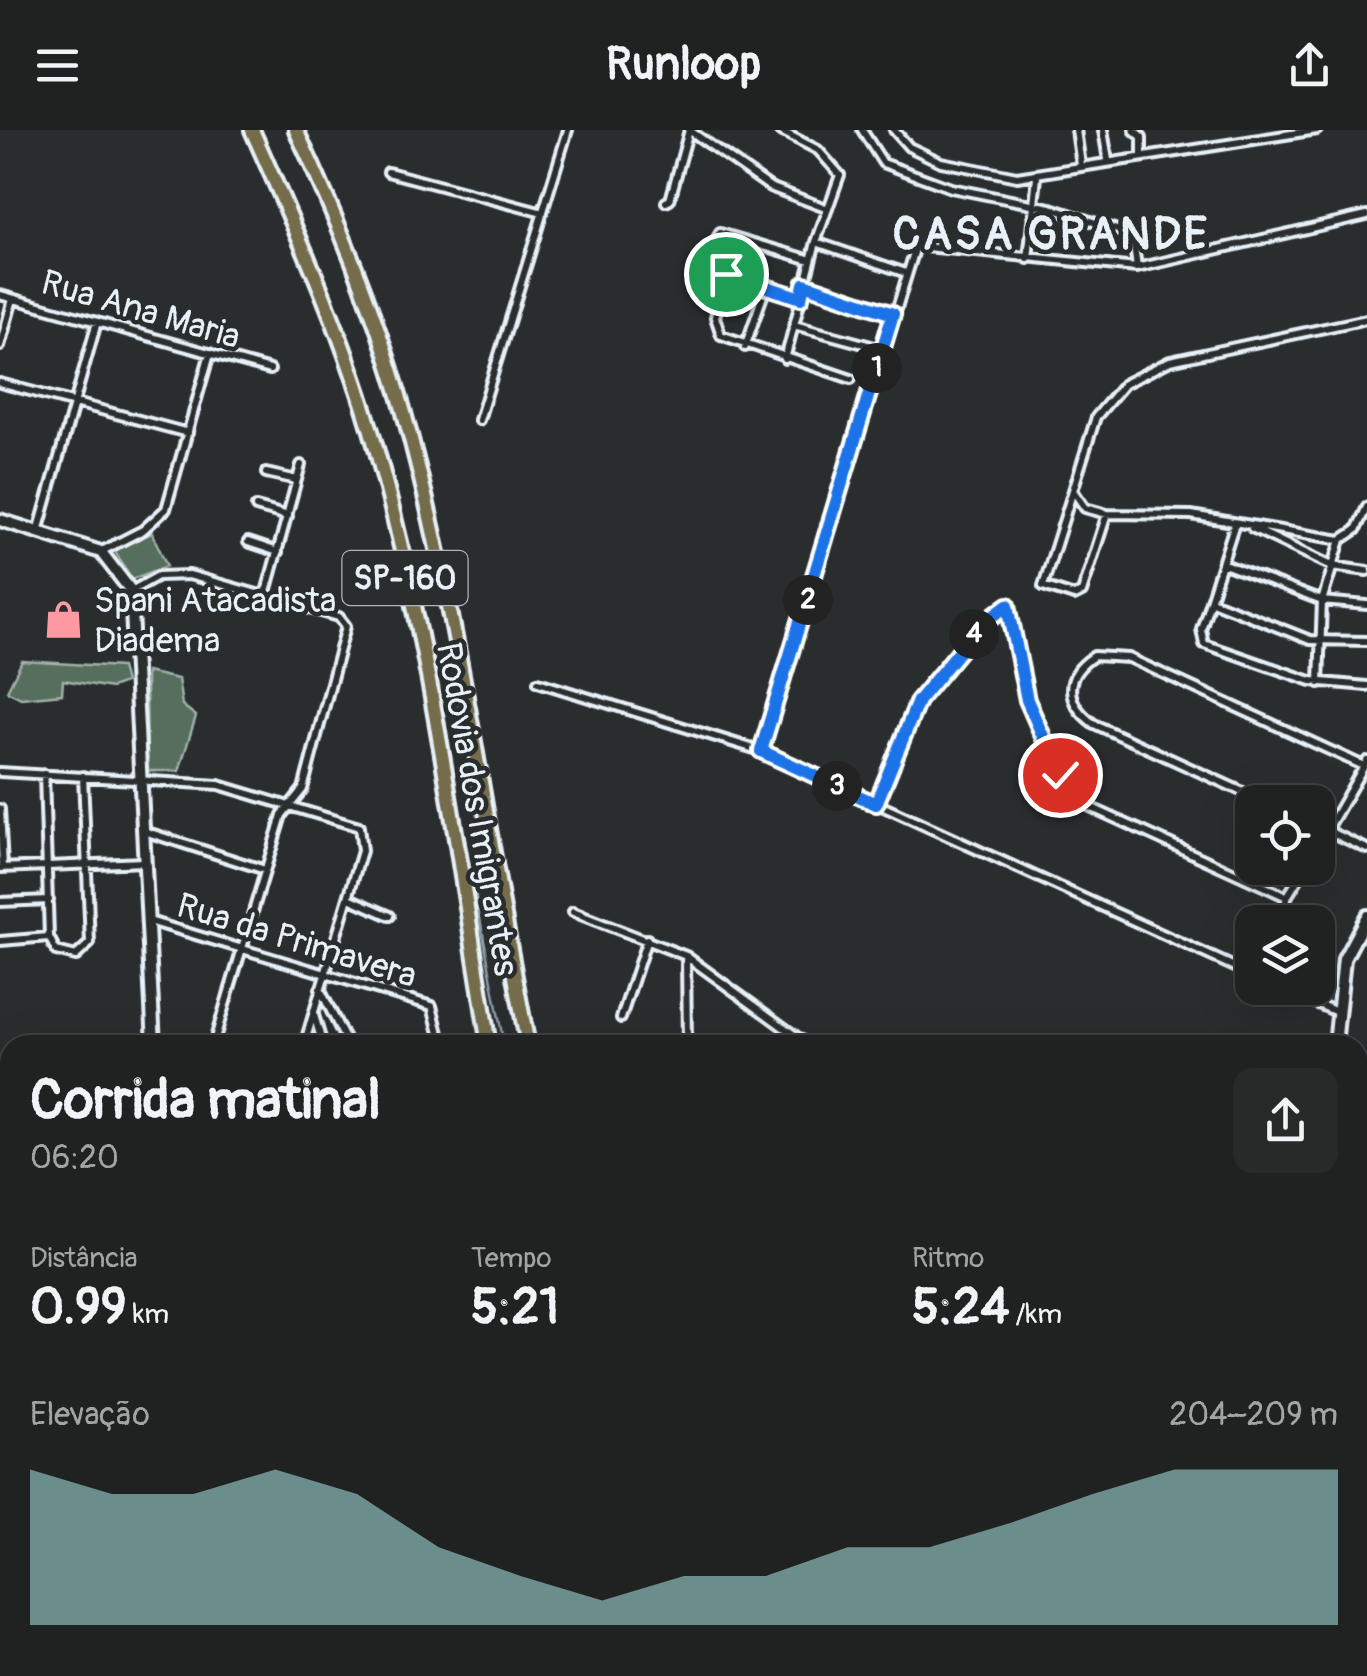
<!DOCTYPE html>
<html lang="pt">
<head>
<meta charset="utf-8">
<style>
	:root { --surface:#202222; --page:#282a2a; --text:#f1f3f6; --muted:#a2a4a5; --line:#3d3f40; --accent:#8bbbb9 }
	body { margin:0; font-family:Pangolin,sans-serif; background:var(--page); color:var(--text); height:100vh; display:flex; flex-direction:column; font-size:38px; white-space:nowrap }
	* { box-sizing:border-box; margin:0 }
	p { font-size:32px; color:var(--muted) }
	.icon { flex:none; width:55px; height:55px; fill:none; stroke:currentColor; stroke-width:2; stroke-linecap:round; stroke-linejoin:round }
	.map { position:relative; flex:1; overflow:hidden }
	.side { position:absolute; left:0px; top:905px; width:1368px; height:642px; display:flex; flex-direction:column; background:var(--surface); border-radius:30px 30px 0 0; box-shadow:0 10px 40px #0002,0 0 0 2px var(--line) }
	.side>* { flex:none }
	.tools { position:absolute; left:1235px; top:655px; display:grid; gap:20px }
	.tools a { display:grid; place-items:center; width:100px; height:100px; border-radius:20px; background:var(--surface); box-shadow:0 10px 40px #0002,0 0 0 2px var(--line); font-size:50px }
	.pin { position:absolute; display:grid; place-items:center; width:85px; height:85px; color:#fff; margin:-42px; border:5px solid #fff; border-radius:50%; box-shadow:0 2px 10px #0007 }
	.km { position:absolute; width:50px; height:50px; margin:-25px; border-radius:50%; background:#222; color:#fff; font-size:28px; line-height:50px; text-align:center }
	.round { display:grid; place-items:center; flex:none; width:105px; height:105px; border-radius:20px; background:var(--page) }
	.overview { display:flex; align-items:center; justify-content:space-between; height:170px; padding:0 30px }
	h1 { font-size:55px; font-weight:800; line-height:75px }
	.figures { display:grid; grid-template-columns:repeat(3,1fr); gap:15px; height:170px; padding:10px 30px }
	.figures div { display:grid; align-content:center }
	.figures b { font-size:50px; font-weight:800 }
	.figures small { font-size:28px; font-weight:400 }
	.figures p { font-size:28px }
	.chart { height:280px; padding:20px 30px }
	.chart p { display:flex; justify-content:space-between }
	.chart svg { width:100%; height:180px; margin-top:10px; fill:var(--accent); opacity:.7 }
	header { display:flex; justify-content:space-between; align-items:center; height:130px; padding:0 30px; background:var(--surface); font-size:45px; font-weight:800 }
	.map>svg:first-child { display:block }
	.green { fill:#566e5b; stroke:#9fb0aa; stroke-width:2.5 }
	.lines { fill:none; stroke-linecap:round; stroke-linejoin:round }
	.stream { stroke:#8c9ba8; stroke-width:2.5 }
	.street-casing { stroke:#e8f1f8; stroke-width:14 }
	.secondary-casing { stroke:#e8f1f8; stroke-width:18 }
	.highway-casing { stroke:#e8f1f8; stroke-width:20 }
	.street { stroke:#2a2d2e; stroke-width:6 }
	.secondary { stroke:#2a2d2e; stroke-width:10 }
	.highway { stroke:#746c4b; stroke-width:12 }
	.route-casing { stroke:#fff; stroke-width:20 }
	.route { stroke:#1a73e8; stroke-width:12 }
	.labels { text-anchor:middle; stroke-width:9; stroke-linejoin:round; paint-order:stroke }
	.shield { fill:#2a2d2e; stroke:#afb6bb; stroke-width:2.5 }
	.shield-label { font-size:32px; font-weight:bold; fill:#e8f1f8 }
	.street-label { font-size:35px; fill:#e8f1f8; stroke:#2a2d2e }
	.poi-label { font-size:35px; fill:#e8f1f8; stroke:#2a2d2e; text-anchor:start }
	.district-label { font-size:45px; font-weight:bold; letter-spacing:2.5px; fill:#e8f1f8; stroke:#2a2d2e }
</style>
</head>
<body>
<header><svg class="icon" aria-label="menu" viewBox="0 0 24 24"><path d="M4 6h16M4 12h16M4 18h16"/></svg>Runloop<svg class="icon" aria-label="share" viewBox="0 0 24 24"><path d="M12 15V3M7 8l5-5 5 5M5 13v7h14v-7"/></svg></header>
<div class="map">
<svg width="1367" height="1546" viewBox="0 0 1367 1546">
	<rect width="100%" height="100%" fill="#2a2d2e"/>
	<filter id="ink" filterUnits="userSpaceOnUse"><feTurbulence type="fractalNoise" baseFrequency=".01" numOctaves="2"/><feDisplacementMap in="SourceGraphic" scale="20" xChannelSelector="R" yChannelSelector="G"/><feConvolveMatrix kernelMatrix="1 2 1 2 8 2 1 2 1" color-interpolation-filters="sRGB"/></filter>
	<g filter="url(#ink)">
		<path class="green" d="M152,403L167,436L132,449L114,420Z
			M22,531L121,537L125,553L111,558L63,550L62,564L21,568L7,561Z
			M146,542L178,549L182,575L196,586L179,641H147Z"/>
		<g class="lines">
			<path class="stream" d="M437,561L504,915
				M1358,1310L1367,1262
				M1229,1546L1231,1538"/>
			<defs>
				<path id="street" d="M689,0L770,57L828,79
					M779,0L818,20L840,45L816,112L785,229
					M862,0L883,33L951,58L1051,78L1126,103L1133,108L1137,138
					M894,0L909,17L941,32L1017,47L1317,0
					M1076,0L1081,35
					M1103,0L1108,30
					M1134,0L1142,7V25
					M388,42L543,83
					M666,72L670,70L689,0
					M816,112L906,143
					M1028,129L1037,47
					M726,145L715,187L721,205L851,249
					M805,154L893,184
					M0,165L270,240
					M801,168L710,139L706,134L720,103L811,130
					M794,195L871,216
					M0,216L13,169
					M745,217L766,157
					M0,253L188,303
					M479,290L568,0
					M266,343L297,350
					M1074,362L1085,378L1107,384L1191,385L1341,410L1356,400L1367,377
					M256,377L288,386
					M1107,384L1082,462L1074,466L1043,456L1096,287L1124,254L1170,231L1367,189
					M1235,393L1201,499L1204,514L1311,551L1367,556
					M1252,398L1332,436L1367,441
					M38,402L97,192
					M248,412L278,422
					M102,421L143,400L166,379L210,223
					M1224,434L1322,471L1367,475
					M131,461L158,446L189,445L339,487L346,496L303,659L282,685L213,915
					M265,466L301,335
					M1212,471L1310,510L1367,511
					M538,552L761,621L1252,845
					M1319,553L1322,471L1341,410
					M761,621L916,116L1137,138L1367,85
					M0,642L219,655L359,697L362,721L304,915
					M44,644L49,807L56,821L76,826L90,813L83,646
					M1265,672L1094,594C1065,573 1062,547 1094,526L1129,528L1364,636
					M876,674L918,571L980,496L1007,475L1027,570L1060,645L1090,677L1287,767
					M0,679L3,738
					M1318,696L1367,719
					M144,701L265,740
					M1318,716L1367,631
					M0,738L144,732
					M349,768L390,786
					M0,772L49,770
					M573,782L686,826L808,915
					M149,791L432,876L442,915
					M1280,792L1287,767L1305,738
					M0,811L49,807
					M686,826L687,915
					M1280,858L1337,882
					M320,859L348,915
					M314,885L323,915
					M621,888L647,809
					M0,1137L7,1175L0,1212
					M0,1485L10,1474
					M528,1538V1546
					M770,1538L784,1546
					M175,1546L182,1538
					M228,1546L235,1538
					M361,1546L372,1538
					M486,1546L497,1538"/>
				<path id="secondary" d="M0,390L101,422L131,461L154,915
					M1335,915L1344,829L1367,786
					M0,1459L10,1468
					M73,1538L74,1546
					M82,1538L85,1546
					M52,1546L59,1538
					M1161,1546V1538"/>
				<path id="highway" d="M252,0C298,104 345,208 376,318C430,512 456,716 489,915
					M296,0C339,92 377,186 404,283C461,490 486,705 528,915
					M602,1538L603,1546
					M645,1538L647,1546"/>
			</defs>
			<use href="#street" class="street-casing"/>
			<use href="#secondary" class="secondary-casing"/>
			<use href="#highway" class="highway-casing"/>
			<use href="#street" class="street"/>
			<use href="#secondary" class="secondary"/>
			<use href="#highway" class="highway"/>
		</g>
	</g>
	<g class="lines" filter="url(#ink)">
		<defs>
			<path id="route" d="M726,144L801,168L804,154L893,184L761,621L876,674L918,571L980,496L1008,475L1027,570L1060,645"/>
		</defs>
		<use href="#route" class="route-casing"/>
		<use href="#route" class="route"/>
	</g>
	<defs>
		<symbol id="shop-bare" viewBox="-9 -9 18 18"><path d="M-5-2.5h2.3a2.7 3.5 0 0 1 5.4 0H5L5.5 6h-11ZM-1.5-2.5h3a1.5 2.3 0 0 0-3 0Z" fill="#ff9aa2" stroke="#2a2d2e" stroke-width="2.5" paint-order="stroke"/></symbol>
	</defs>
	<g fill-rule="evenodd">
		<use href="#shop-bare" x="36" y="462" width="55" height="55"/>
	</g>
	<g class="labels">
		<rect class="shield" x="342.5" y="421" width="125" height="54" rx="8"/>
		<g class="shield-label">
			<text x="405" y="459">SP-160</text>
		</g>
		<g class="street-label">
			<text transform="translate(141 179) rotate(16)" y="12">Rua Ana Maria</text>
			<text transform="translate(478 679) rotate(80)" y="12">Rodovia dos Imigrantes</text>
			<text transform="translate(297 810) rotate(17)" y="12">Rua da Primavera</text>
		</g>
		<g class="poi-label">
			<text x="94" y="482">Spani Atacadista<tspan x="94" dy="40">Diadema</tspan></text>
		</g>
		<g class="district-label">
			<text x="1051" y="119">CASA GRANDE</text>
		</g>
	</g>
</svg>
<div class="tools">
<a><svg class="icon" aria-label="locate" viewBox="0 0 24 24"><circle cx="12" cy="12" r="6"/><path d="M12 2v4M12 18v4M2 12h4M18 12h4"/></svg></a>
<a><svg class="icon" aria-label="layers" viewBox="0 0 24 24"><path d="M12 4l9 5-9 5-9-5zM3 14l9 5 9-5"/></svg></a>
</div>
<div class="pin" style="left:726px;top:144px;background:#1e9e55"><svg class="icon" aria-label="arrive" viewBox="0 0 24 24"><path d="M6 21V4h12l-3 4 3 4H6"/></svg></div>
<div class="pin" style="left:1060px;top:645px;background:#d93025"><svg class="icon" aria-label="check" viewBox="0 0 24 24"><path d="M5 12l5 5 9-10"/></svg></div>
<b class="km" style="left:877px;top:238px">1</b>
<b class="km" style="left:808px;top:470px">2</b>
<b class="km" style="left:837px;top:656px">3</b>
<b class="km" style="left:974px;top:504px">4</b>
<section class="side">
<div class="overview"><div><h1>Corrida matinal</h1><p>06:20</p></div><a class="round"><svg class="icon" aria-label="share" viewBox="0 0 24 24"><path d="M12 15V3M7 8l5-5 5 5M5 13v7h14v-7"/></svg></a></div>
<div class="figures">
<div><p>Distância</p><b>0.99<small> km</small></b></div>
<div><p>Tempo</p><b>5:21</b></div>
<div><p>Ritmo</p><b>5:24<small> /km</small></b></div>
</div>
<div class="chart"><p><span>Elevação</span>204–209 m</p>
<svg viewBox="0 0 160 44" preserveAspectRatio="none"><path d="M0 44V6L10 12L20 12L30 6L40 12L50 25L60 32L70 38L80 32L90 32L100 25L110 25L120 19L130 12L140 6L150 6L160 6V44z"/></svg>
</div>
</section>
</div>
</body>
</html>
